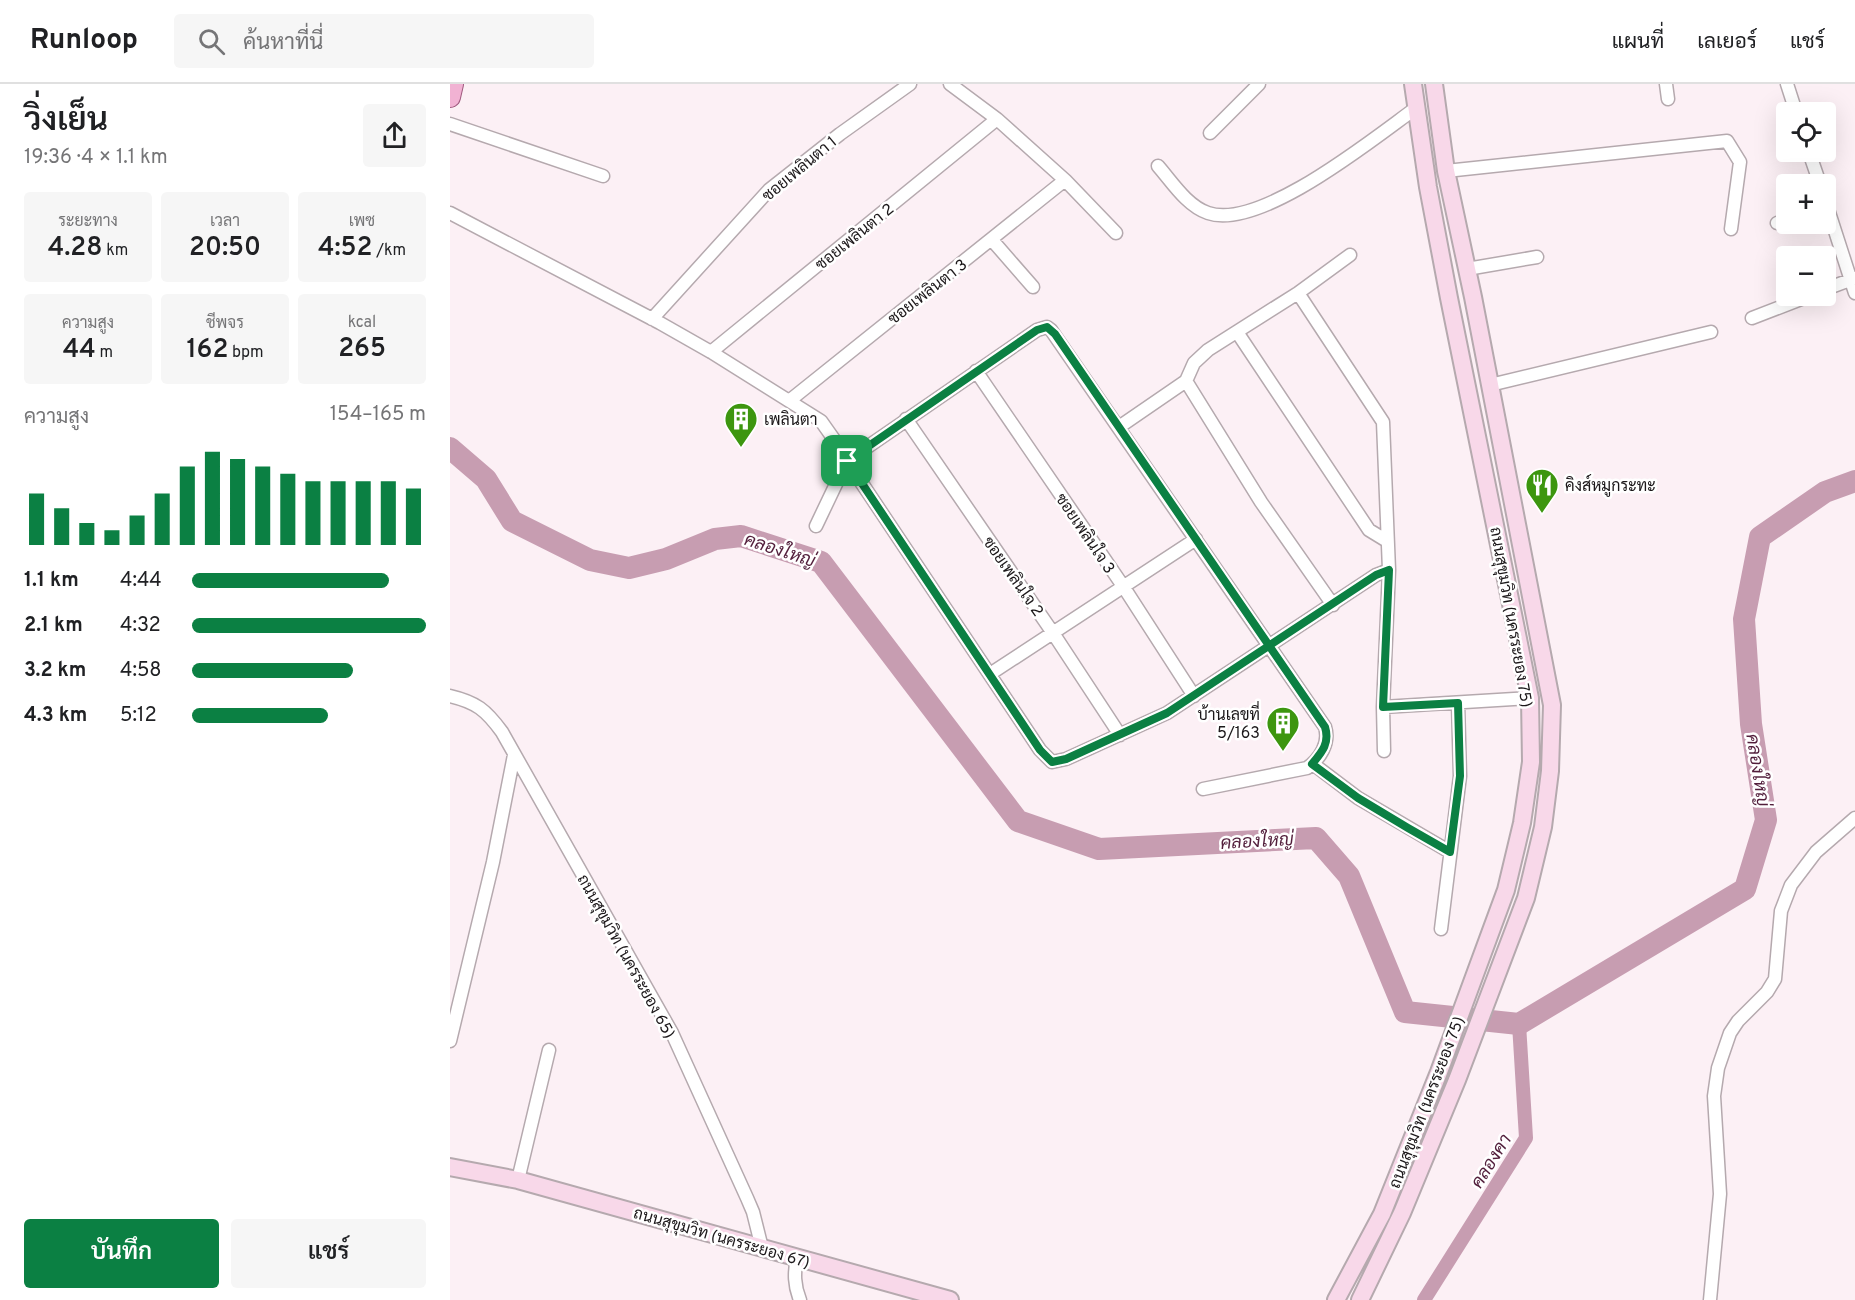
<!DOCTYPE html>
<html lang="th">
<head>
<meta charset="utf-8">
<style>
	:root { --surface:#fff; --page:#f6f6f6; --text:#202124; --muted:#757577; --line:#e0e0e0; --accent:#0b8043 }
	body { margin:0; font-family:Overpass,Sarabun,sans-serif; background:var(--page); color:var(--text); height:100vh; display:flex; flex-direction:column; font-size:22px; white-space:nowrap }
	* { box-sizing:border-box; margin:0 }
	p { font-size:20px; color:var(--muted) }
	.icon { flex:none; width:33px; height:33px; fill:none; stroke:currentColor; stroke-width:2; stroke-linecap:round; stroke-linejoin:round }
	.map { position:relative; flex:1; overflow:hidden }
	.sheet { display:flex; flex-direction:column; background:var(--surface); width:450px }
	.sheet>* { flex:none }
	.tools { position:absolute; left:1326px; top:18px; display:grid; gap:12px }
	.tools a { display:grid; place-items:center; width:60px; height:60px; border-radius:6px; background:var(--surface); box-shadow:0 6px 24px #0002; font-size:30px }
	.pin { position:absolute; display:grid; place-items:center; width:51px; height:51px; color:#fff; margin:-26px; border-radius:12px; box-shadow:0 3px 9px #0006 }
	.round { display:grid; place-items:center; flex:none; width:63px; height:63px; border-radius:6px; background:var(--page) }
	.overview { display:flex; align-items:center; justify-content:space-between; height:102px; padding:0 24px }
	h1 { font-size:33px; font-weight:600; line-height:45px }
	.figures { display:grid; grid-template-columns:repeat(3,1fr); gap:9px; height:102px; padding:6px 24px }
	.figures div { display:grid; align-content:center; border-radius:6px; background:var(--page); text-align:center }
	.figures b { font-size:26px; font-weight:600 }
	.figures small { font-size:16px; font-weight:400 }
	.figures p { font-size:16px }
	.chart { height:168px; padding:12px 24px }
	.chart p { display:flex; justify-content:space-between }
	.chart svg { width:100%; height:108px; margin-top:6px; stroke:var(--accent); stroke-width:6 }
	.primary-button { display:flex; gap:12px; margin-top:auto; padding:12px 24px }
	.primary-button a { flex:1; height:69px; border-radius:6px; background:var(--accent); color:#fff; font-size:24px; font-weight:600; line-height:69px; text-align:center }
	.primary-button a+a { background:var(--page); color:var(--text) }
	ul { padding:0 24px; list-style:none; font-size:20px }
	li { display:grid; grid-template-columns:96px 72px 1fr; align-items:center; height:45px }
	li i { height:15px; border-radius:8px; background:var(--accent) }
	header { display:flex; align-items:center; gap:36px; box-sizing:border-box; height:84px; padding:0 30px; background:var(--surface); border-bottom:2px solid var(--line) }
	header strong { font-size:28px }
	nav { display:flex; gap:33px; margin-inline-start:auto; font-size:21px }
	.search { width:420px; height:54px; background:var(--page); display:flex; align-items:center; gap:15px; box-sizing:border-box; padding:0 21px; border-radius:6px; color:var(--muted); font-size:22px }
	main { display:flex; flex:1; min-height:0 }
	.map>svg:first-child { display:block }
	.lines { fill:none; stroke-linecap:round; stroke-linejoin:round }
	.canal { stroke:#c79db1; stroke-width:14 }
	.river { stroke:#c79db1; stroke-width:22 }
	.street-casing { stroke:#b5a9ae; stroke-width:15 }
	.secondary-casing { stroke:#b5a9ae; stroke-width:20 }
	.primary-casing { stroke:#a05a7f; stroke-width:22 }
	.street { stroke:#fff; stroke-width:12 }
	.secondary { stroke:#f8d8e9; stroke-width:16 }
	.primary { stroke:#f1b2d3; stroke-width:20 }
	.route-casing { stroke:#fff; stroke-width:12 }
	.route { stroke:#0b8043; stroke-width:8 }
	.labels { text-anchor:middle; stroke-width:5; stroke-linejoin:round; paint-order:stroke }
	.street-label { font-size:16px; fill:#1c181a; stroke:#fff }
	.poi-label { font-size:16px; fill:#1c181a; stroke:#fff; text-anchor:start }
	.water-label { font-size:18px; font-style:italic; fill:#521e3b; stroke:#fff }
</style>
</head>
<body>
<header>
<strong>Runloop</strong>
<div class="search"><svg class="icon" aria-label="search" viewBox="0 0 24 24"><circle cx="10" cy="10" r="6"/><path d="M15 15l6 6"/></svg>ค้นหาที่นี่</div>
<nav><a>แผนที่</a><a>เลเยอร์</a><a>แชร์</a></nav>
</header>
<main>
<section class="sheet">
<div class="overview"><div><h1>วิ่งเย็น</h1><p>19:36 · 4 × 1.1 km</p></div><a class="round"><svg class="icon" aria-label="share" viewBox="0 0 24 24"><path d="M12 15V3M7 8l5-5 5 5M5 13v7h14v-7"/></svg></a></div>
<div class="figures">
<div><p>ระยะทาง</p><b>4.28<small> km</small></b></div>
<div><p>เวลา</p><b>20:50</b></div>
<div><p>เพซ</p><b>4:52<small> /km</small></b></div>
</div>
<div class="figures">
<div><p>ความสูง</p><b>44<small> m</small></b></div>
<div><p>ชีพจร</p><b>162<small> bpm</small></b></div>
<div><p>kcal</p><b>265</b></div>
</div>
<div class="chart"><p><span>ความสูง</span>154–165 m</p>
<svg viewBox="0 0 160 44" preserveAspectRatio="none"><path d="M5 44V23M15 44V29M25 44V35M35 44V38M45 44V32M55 44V23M65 44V12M75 44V6M85 44V9M95 44V12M105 44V15M115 44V18M125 44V18M135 44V18M145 44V18M155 44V21"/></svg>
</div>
<ul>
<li><b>1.1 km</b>4:44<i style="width:84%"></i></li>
<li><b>2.1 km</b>4:32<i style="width:100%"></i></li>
<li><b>3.2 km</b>4:58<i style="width:69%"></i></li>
<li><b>4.3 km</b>5:12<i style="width:58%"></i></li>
</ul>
<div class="primary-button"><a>บันทึก</a><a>แชร์</a></div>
</section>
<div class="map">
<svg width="1405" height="1216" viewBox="0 0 1405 1216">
	<rect width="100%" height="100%" fill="#fcf0f5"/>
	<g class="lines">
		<path class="canal" d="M974,1216L1076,1054L1069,940"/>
		<path class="river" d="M0,364L36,395L62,437L140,476L179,484L216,475L265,455L291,452L371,478L568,737L649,765L866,754L899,792L955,928L1069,940L1295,805L1316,736L1301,640L1294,535L1310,453L1375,408L1405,397"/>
		<defs>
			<path id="street" d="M500,0L547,35L615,96L666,149
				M1216,0L1218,15
				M1337,0L1346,28
				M0,40L153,92
				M760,49L809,0
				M1359,68L1370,100
				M708,82C722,98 737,122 758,129C810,147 924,54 966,24
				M996,87L1277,57L1290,78L1281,145
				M1376,119L1405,209
				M0,129L210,239L261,268L371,337L383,354L397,377L590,666L602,678L616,675L717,629L926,491L939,486
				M1327,139L1336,136
				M542,156L583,203
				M1017,185L1087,173
				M1376,205L1405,194
				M848,209L933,338L939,486L933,623L934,667
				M1302,234L1359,212
				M202,235L319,106L390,50L460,0
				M787,248L919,446L937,457
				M261,268L547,35
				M526,287L673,502L744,612
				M736,297L811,418L883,521
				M1040,301L1261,248
				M339,317L615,96
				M456,335L603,549L670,651
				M669,343L736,297L744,279L758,266L848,209L900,171
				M366,442L397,377L587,246L597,243L601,246L875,643C880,659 870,675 857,684L753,705
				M540,590L746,455
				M0,612C26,618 36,626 52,648L222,949L297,1114L303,1128L312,1164
				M933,623L1080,614
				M863,680L908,714L1000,768
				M991,845L1010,692L1008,619
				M0,957L43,778L64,671
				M68,1096L99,966
				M347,1174C344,1189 344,1201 350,1216
				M1260,1216L1270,1110L1264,1012L1268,984L1280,949L1288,937L1317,908L1325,895L1331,827L1341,801L1366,768L1405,734"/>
			<path id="secondary" d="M0,1083L68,1096L500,1216
				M886,1216L932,1130L989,988L1056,806L1072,739L1081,678L1080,614L999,214L978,103L963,0
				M910,1216L952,1129L1007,996L1076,814L1093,743L1100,687L1102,621L1023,213L996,87L984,0"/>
			<path id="primary" d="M0,13L3,0"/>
		</defs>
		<use href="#street" class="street-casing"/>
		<use href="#secondary" class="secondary-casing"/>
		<use href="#primary" class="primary-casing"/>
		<use href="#street" class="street"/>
		<use href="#secondary" class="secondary"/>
		<use href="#primary" class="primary"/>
	</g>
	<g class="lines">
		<defs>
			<path id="route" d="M397,377L590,666L602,678L616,675L717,629L926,491L939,486L933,623L1008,619L1010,692L1000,768L958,744L908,714L862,680C872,668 880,659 875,643C785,512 695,381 605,250L597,243L587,246L397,377"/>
		</defs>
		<use href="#route" class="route-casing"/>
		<use href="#route" class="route"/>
	</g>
	<defs>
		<symbol id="building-pin" viewBox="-11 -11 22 30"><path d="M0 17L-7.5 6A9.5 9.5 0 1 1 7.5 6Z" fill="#3d960f" stroke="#fff"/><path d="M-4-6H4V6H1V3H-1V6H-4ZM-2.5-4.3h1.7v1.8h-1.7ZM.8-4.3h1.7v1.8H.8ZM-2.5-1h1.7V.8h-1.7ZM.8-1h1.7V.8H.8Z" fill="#fff"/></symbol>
		<symbol id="restaurant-pin" viewBox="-11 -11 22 30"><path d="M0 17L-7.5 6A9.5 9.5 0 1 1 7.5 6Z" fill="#3d960f" stroke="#fff"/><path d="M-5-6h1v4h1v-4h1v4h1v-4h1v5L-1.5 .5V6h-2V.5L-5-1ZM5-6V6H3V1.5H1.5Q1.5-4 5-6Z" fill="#fff"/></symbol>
	</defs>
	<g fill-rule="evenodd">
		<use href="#building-pin" x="272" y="316" width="38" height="52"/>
		<use href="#restaurant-pin" x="1073" y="382" width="38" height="52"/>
		<use href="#building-pin" x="814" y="620" width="38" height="52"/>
	</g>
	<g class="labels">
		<g class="street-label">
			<text transform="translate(349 84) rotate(-40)" y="6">ซอยเพลินตา 1</text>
			<text transform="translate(404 152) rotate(-39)" y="6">ซอยเพลินตา 2</text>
			<text transform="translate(477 207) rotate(-38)" y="6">ซอยเพลินตา 3</text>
			<text transform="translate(636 449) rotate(56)" y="6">ซอยเพลินใจ 3</text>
			<text transform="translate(564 492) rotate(55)" y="6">ซอยเพลินใจ 2</text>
			<text transform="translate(1062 533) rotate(80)" y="6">ถนนสุขุมวิท (นครระยอง 75)</text>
			<text transform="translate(177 872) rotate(61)" y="6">ถนนสุขุมวิท (นครระยอง 65)</text>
			<text transform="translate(976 1018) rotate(-69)" y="6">ถนนสุขุมวิท (นครระยอง 75)</text>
			<text transform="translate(272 1153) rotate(16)" y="6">ถนนสุขุมวิท (นครระยอง 67)</text>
		</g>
		<g class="poi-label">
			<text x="314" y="341">เพลินตา</text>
			<text x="1115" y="407">คิงส์หมูกระทะ</text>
			<text x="810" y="636" text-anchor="end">บ้านเลขที่<tspan x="810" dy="18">5/163</tspan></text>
		</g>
		<g class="water-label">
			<text transform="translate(330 466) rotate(18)" y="6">คลองใหญ่</text>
			<text transform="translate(1308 686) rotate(81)" y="6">คลองใหญ่</text>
			<text transform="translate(807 757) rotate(-3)" y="6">คลองใหญ่</text>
			<text transform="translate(1041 1077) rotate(-58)" y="6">คลองคา</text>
		</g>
	</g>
</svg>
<div class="tools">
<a><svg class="icon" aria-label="locate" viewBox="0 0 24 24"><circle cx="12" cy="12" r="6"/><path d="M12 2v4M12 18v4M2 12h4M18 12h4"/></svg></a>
<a>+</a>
<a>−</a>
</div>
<div class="pin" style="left:397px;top:377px;background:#1e9e55"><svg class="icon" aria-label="arrive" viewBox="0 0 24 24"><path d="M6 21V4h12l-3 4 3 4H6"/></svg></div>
</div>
</main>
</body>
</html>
